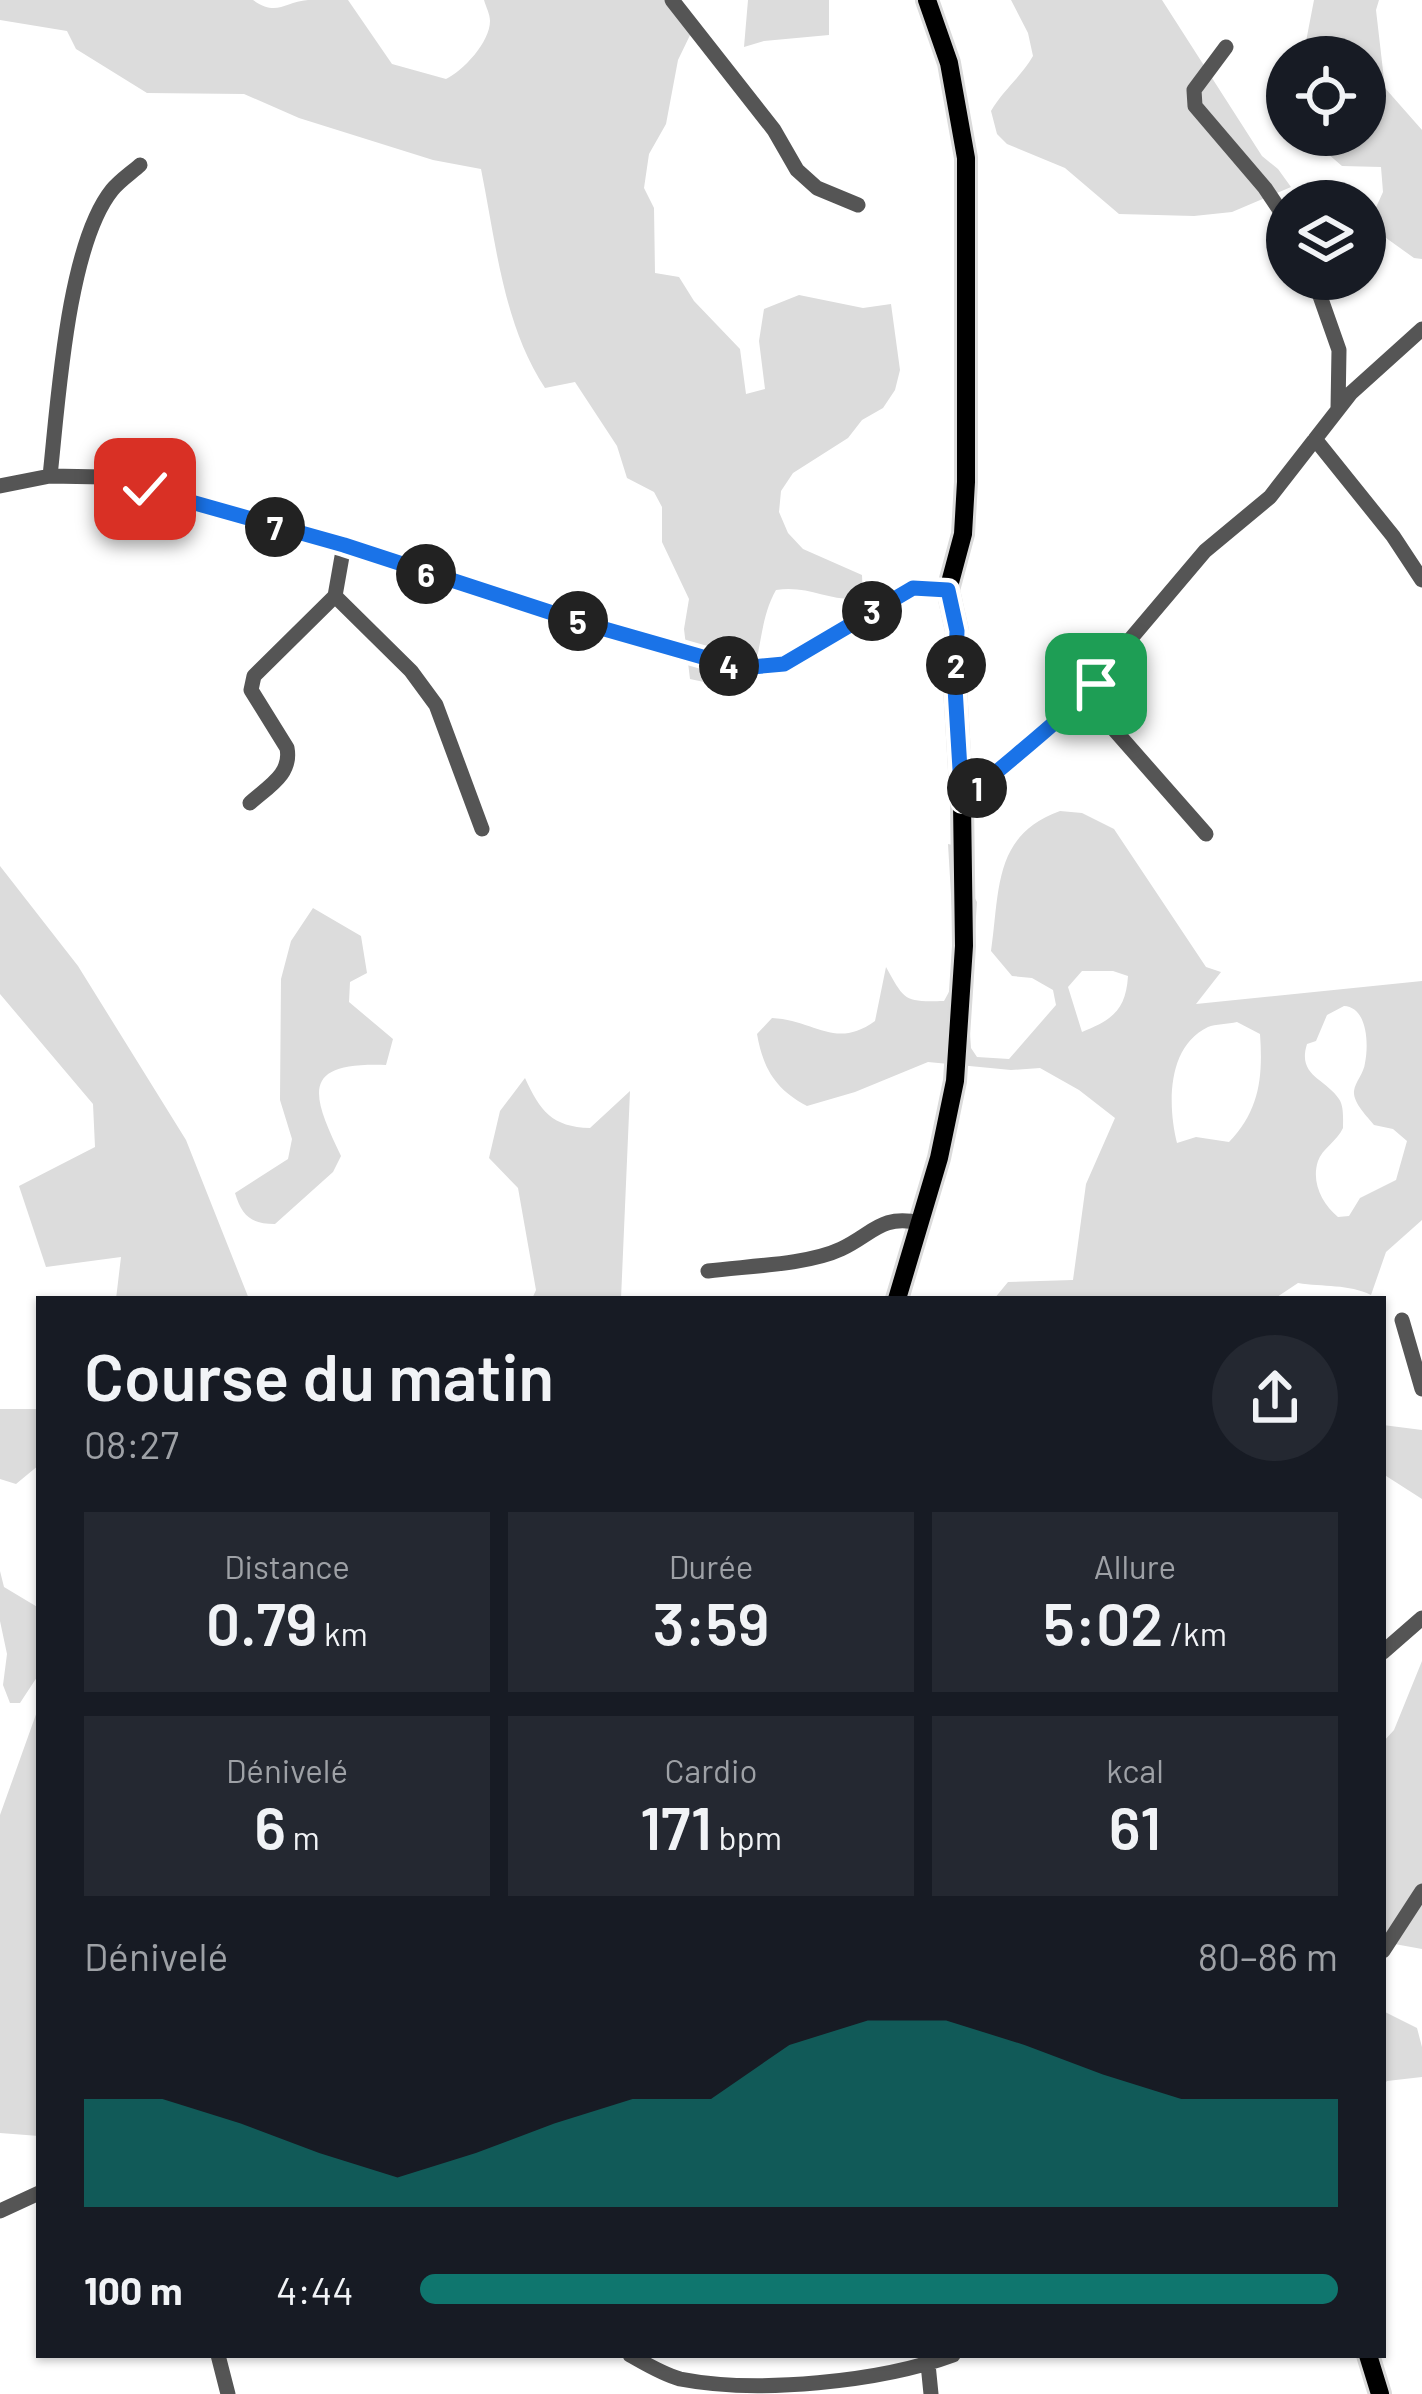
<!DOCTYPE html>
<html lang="fr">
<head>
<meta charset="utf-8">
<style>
	:root { --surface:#171b24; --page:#242831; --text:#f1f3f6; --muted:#9ea1a6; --accent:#0f766e }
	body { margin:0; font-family:Barlow,sans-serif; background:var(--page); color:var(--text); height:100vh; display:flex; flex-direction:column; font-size:45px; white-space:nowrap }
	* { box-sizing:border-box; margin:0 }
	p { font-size:39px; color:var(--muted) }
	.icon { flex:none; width:66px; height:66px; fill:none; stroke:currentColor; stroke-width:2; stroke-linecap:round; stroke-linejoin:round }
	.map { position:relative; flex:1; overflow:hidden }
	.sheet { position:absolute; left:36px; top:1296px; width:1350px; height:1062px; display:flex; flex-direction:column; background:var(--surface); border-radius:0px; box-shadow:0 3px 9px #0004 }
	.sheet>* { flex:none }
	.controls { position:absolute; left:1266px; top:36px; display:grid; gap:24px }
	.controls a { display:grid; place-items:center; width:120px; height:120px; border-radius:50%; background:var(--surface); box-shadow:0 3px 9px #0004; font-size:60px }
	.pin { position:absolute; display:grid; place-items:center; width:102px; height:102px; color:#fff; margin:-51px; border-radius:24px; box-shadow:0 6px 18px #0006 }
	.km { position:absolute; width:60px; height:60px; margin:-30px; border-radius:50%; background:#222; color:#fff; font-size:33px; line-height:60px; text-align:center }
	.round { display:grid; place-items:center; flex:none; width:126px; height:126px; border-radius:63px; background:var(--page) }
	.head { display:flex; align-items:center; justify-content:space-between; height:204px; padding:0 48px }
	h1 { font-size:66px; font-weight:600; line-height:90px }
	.stats { display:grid; grid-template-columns:repeat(3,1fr); gap:18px; height:204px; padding:12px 48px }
	.stats div { display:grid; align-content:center; border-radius:0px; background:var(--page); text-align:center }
	.stats b { font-size:60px; font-weight:600 }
	.stats small { font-size:33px; font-weight:400 }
	.stats p { font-size:33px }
	.chart { height:336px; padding:24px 48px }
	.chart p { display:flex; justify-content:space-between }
	.chart svg { width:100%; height:216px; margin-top:12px; fill:var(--accent); opacity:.7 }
	ul { padding:0 48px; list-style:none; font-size:39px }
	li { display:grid; grid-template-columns:192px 144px 1fr; align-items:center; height:90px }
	li i { height:30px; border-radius:15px; background:var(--accent) }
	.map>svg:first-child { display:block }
	.green { fill:#dcdcdc; fill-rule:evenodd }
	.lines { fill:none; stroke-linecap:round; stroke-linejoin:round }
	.major-casing { stroke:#dbdbdb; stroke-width:24 }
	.minor { stroke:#555; stroke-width:15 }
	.major { stroke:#000; stroke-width:18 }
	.route-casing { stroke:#fff; stroke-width:24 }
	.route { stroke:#1a73e8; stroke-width:15 }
</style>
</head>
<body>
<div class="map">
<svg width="1422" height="2394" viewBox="0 0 1422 2394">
	<rect width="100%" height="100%" fill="#fff"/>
	<path class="green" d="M0,0H253C277,17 284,2 308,0C321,0 335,0 348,0L392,64L446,79C463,71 490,42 490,21C490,14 486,7 484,0H677L693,29L678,60L666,124L649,154L644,188L654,208L655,273L679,277L694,301L740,349L746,394L765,389L759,341L764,309L799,295L863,308L891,304L900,370L895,390L883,408L862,420L848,438L793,473L781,491L779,512L788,533L803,549L862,575L863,599C828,602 810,585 776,590C760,618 762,649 751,679L732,688L690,679L684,629L689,599L662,542V507L654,492L627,478L617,446L575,382L545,388C503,324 496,243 481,169L433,160L299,118L244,94L147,93L76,49L67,31L0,20Z
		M748,0H829V35L764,41L744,47Z
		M1011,0H1162L1262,156L1278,169L1291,187L1232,212L1194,216L1119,214L1065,168L1007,144L997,134L991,111C1003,90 1021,77 1033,56L1028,33Z
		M1314,0H1379L1376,10L1385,88L1422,130V259L1414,258L1368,225L1383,192L1381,167L1342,166L1320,147L1318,135H1365V57H1303Z
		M1060,811L1082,813L1114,829L1206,967L1221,972L1196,1004L1422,981V1220L1386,1252L1371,1295C1349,1284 1323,1287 1298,1283L1274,1299H994L1008,1282L1073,1280L1086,1184L1115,1118L1079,1090L1040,1068L1011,1070L928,1062L855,1092L807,1106C775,1089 763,1068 757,1034L772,1018C815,1020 835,1050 875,1021L886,967C905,1001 904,1002 944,1001L956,979L948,844L957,846L962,874L977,902L969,1018L971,1048L977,1057L1009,1059L1056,1005L1053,990L1032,978L1012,976L991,951C1000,890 993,835 1060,811ZM1082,971H1113L1128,976C1126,1010 1112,1020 1082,1032L1068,987ZM1344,1006C1367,1007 1369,1043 1365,1063C1364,1073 1355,1082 1354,1091C1353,1103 1367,1116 1374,1125L1393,1129L1407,1141L1396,1180L1360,1198L1349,1216L1338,1217C1322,1204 1311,1182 1318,1161C1322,1149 1337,1141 1343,1128C1343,1119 1344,1106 1339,1099C1325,1078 1297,1076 1307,1044L1316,1041L1327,1015ZM1237,1022L1260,1034C1263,1076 1260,1110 1229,1142L1196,1137L1177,1143C1168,1107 1166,1047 1208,1027C1215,1024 1228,1024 1237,1022Z
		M0,866L78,966L186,1140L249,1299H116L121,1257L46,1267L19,1186L95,1147L93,1104L0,994Z
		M313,908L361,936L367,973L350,982L349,1002L393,1039L386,1065C300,1062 311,1093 341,1156L333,1172L275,1224C251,1224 242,1216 235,1193L288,1159L292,1139L280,1100L281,979L291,941Z
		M525,1078C540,1111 552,1127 590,1128L630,1091L621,1299H532L536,1290L518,1188L489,1158L500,1111Z
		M0,1409H39V1465L16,1484L0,1479Z
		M1383,1425L1422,1430V1499L1383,1474Z
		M0,1571L4,1587L39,1608V1674L20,1703H10L3,1685L7,1654L0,1621Z
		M1422,1661V1949L1389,1943L1383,1951V1742L1394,1730Z
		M39,1706V2136L0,2133V1815Z
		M1383,2011L1417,2028L1422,2047V2077L1387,2081L1383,2085Z"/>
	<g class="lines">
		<defs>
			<path id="major" d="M897,1299L939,1158L955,1081L964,946L962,803L955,688L957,631L948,590L963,534L966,482V158L949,63L927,0
				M1368,2355L1380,2394"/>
		</defs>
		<use href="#major" class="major-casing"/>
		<path class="minor" d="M672,0L774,130L797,170L817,188L858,205
			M1226,47L1194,90L1195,106L1265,188L1287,221
			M1314,279L1339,350L1338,409
			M1315,439L1393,536L1422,580
			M50,476C58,404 67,246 112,190C119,181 131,173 140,165
			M0,486L50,476L104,477L344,545L580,622L741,668L784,665L913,588L948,590
			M335,596L411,671L436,705L482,829
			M1067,714L1088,716L1111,726L1206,834
			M250,803C269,786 292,774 287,748L251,690L254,676L335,596L344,545
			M962,803L1046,727L1067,714L1205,551L1270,497L1351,393L1422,329
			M708,1271C746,1266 807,1265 841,1249C873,1234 881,1214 920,1223
			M1402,1320L1422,1389
			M1383,1652L1422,1618
			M1383,1951L1422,1891
			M0,2211L39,2193
			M218,2355L228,2394
			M630,2355C646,2364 662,2374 680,2379C757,2394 880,2382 953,2355
			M928,2364L931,2394"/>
		<use href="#major" class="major"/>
	</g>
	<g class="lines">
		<defs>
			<path id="route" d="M145,489L344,545L580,622L741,668L784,664L913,588L948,590L957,631L955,688L962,802C1006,762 1055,726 1096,684"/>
		</defs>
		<use href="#route" class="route-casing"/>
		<use href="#route" class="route"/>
	</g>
</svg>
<div class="controls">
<a><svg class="icon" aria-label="locate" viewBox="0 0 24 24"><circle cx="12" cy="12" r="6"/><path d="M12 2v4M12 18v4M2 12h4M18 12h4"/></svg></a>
<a><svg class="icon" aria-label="layers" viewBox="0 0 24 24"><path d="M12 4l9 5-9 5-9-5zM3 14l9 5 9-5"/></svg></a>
</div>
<div class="pin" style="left:1096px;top:684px;background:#1e9e55"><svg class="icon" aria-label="arrive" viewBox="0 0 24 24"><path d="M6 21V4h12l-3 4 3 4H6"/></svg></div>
<div class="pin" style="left:145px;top:489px;background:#d93025"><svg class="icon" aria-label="check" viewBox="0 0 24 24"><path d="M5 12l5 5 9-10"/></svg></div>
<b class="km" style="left:977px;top:788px">1</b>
<b class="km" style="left:956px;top:665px">2</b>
<b class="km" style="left:872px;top:611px">3</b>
<b class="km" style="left:729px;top:666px">4</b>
<b class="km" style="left:578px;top:621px">5</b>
<b class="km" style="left:426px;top:574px">6</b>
<b class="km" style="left:275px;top:527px">7</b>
<section class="sheet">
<div class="head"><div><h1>Course du matin</h1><p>08:27</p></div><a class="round"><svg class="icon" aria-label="share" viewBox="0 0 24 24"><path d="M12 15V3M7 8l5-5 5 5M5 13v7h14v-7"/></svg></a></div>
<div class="stats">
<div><p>Distance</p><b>0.79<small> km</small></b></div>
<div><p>Durée</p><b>3:59</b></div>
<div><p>Allure</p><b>5:02<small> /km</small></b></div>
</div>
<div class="stats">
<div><p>Dénivelé</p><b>6<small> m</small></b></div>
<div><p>Cardio</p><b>171<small> bpm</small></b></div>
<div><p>kcal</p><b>61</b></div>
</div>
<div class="chart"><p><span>Dénivelé</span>80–86 m</p>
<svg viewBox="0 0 160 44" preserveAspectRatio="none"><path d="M0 44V22L10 22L20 27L30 33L40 38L50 33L60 27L70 22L80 22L90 11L100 6L110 6L120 11L130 17L140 22L150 22L160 22V44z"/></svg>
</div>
<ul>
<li><b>100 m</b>4:44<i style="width:100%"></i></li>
</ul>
</section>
</div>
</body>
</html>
